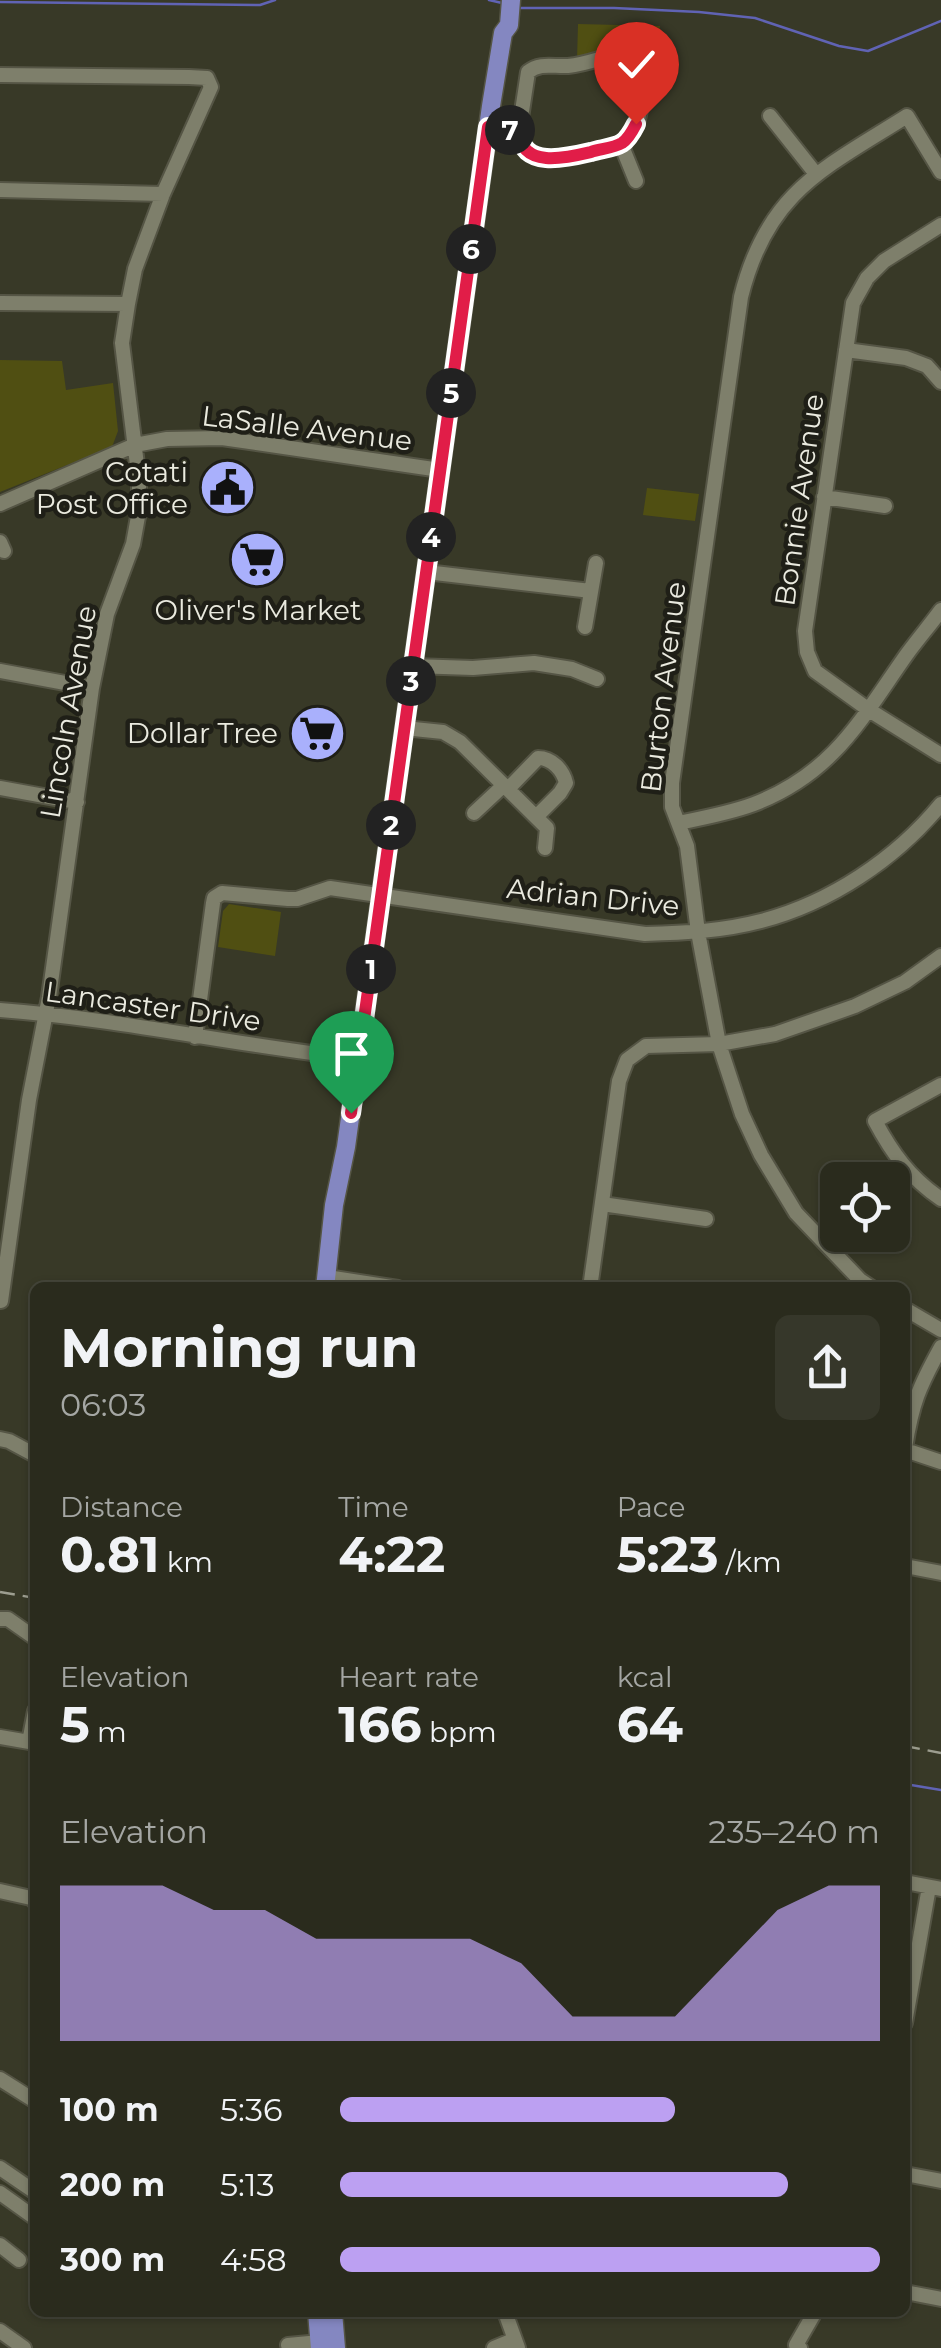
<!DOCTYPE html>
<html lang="en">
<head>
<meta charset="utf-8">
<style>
	:root { --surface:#2a2b1d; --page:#36372a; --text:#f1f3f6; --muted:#a5a7a4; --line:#46473b; --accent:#bca0f2 }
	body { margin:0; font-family:Montserrat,sans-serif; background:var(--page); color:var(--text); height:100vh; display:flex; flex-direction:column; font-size:38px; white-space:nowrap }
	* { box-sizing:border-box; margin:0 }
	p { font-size:32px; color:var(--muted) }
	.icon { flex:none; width:55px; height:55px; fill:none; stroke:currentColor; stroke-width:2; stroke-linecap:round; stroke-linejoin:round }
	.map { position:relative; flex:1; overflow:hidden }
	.sheet { position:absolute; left:30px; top:1282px; width:880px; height:1035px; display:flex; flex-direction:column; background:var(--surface); border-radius:15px; box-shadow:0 2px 8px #0004,0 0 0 2px var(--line) }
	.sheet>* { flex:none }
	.tools { position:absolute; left:820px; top:1162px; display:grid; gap:20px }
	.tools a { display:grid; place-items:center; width:90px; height:90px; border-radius:15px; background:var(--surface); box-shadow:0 2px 8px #0004,0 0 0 2px var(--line); font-size:50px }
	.pin { position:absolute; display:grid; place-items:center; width:85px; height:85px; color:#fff; margin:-102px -42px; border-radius:50% 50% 50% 0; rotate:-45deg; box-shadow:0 0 10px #0007 }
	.pin .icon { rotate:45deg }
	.km { position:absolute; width:50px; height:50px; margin:-25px; border-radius:50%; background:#222; color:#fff; font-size:28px; line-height:50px; text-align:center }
	.round { display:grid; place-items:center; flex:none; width:105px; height:105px; border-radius:15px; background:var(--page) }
	.headline { display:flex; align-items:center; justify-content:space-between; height:170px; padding:0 30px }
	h1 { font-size:55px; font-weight:700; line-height:75px }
	.stats { display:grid; grid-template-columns:repeat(3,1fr); gap:15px; height:170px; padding:10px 30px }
	.stats div { display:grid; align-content:center }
	.stats b { font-size:50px; font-weight:700 }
	.stats small { font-size:28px; font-weight:400 }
	.stats p { font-size:28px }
	.chart { height:280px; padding:20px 30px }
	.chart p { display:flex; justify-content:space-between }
	.chart svg { width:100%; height:180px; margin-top:10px; fill:var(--accent); opacity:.7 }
	ul { padding:0 30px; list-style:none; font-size:32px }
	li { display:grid; grid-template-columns:160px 120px 1fr; align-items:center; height:75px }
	li i { height:25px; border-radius:12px; background:var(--accent) }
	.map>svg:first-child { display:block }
	.green { fill:#504f12 }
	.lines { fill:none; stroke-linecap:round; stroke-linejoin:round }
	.stream { stroke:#6063b4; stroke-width:2.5 }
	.minor-casing { stroke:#555545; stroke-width:18 }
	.major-casing { stroke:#555545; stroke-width:21 }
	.minor { stroke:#7e7f6b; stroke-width:14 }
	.major { stroke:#8487c1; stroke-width:18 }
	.rail { stroke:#9d9e90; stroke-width:2.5; stroke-dasharray:15 8; stroke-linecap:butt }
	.route-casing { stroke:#fff; stroke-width:20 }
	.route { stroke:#e11d48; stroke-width:12 }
	.labels { text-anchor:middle; stroke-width:9; stroke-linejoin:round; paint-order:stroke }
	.street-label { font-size:28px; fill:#eaeadf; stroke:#1f1f17 }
	.poi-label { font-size:28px; fill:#eaeadf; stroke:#1f1f17; text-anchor:end }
</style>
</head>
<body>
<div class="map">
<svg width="941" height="2348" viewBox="0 0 941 2348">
	<rect width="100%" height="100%" fill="#383927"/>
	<path class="green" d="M578,24L660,26L657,47L647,57L639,47L626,46L577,60Z
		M0,360L62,361L66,390L113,383L118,431L112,447L0,492Z
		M647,488L699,494L695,521L643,515Z
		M229,904L281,912L275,956L218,947L223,911Z"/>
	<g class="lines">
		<path class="stream" d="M489,0L502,3
			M0,2L260,5L275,0
			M519,8H614L699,12L755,18L839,46L868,51L941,21
			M905,1784L941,1790"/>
		<defs>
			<path id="minor" d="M625,52L634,55L644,66C644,79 641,117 635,128C633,133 624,142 619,144C613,148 603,149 596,150C571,157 521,171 519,131L528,72C540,62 554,67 568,66C588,64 605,56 625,52Z
				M0,75L189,77L207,78L211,87L163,194L135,269L128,304L122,343L139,481V511L133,544L107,614L92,688L49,997L29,1100L1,1301
				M770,116L816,174
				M488,127L519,131
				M621,144L636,181
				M0,190L163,194
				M941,225L884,261L867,278L853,303L805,631L807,652L815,671L869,710L941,755
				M0,303L128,304
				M846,350L906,358L927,366L941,382
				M824,497L885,506
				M0,504L135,445L167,439L222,438L440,470
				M0,542L4,551
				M426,572L591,591
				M585,627L596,563
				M413,666L473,668L534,663L572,669L597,679
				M0,671L92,688
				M404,728L443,732L460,742L547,828L545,848
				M0,788L77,802
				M508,789L538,758C552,758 563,770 566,783L560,793L536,817
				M474,813L504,785
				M678,823C703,818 730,813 754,804C834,773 861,719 907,654C918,639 930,625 941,610
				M0,1010C120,1019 239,1046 359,1059
				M195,1037L213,903L214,898L222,893L288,899H297L330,888L645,934C684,933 723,931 761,921C830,903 896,859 941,804
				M941,1085L875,1121C892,1153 910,1178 941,1199
				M602,1204L706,1219
				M327,1277L398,1288
				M590,1288L619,1081L627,1060L646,1046L719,1044L775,1034L855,1006L905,982L941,956
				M872,1288L860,1280L796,1213L761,1155L742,1114L719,1044L698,932L687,846L672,807V783L741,297C767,192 823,169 907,116L941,172
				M905,1309L941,1330
				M0,1439L9,1441L35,1455
				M905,1448C912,1403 919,1387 941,1347
				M905,1450L941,1462
				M905,1566L941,1573
				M0,1619H8L35,1638
				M0,1737L35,1743
				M29,1742L35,1711
				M905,1882L941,1889
				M0,1891L31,1898L35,1902
				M905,2023L929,1887
				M0,2079L35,2101
				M0,2168L35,2192
				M905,2174L941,2181
				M0,2193L35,2218
				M0,2245L19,2260
				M905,2292L941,2299
				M505,2312L518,2348
				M0,2331L24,2348
				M289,2348L288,2345L320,2342
				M494,2348L513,2340
				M800,2348L796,2345L815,2312"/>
			<path id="major" d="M325,1288L334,1205L346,1147L491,106L503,33L509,25L511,0
				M317,2312L320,2348
				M333,2312L336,2348"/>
		</defs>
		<use href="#minor" class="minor-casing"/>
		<use href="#major" class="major-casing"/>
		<use href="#minor" class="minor"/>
		<use href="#major" class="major"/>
		<path class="rail" d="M0,1592L35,1598
			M905,1746L941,1753"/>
	</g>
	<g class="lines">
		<defs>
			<path id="route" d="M351,1113L488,127L519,131C521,169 566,158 591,152C600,149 614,148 622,143C628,139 633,130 636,124"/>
		</defs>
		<use href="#route" class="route-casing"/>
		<use href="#route" class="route"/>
	</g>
	<defs>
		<symbol id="civic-disc" viewBox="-11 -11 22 22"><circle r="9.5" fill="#a9b0fc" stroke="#1f1f17"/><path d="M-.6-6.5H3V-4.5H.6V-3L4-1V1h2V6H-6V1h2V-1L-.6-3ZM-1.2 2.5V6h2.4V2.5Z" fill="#111"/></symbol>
		<symbol id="supermarket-disc" viewBox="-11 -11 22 22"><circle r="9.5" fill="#a9b0fc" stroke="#1f1f17"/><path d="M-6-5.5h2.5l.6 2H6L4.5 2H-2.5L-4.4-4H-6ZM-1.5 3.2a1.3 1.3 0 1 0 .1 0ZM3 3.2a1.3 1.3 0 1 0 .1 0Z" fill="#111"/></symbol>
	</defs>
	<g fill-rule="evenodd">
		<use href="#civic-disc" x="196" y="456" width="63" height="63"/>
		<use href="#supermarket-disc" x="226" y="528" width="63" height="63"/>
		<use href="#supermarket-disc" x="286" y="702" width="63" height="63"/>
	</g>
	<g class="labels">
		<g class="street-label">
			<text transform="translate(307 428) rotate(7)" y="10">LaSalle Avenue</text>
			<text transform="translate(799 500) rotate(-82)" y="10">Bonnie Avenue</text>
			<text transform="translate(663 687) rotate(-83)" y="10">Burton Avenue</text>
			<text transform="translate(68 712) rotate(-80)" y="10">Lincoln Avenue</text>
			<text transform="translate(593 897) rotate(6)" y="10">Adrian Drive</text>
			<text transform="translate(153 1006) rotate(8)" y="10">Lancaster Drive</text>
		</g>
		<g class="poi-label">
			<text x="188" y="482">Cotati<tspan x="188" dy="32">Post Office</tspan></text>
			<text x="258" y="620" text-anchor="middle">Oliver's Market</text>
			<text x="278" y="743">Dollar Tree</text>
		</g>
	</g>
</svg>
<div class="tools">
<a><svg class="icon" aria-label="locate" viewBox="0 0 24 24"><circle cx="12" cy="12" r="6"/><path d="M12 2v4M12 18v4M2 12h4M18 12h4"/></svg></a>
</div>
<div class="pin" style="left:351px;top:1113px;background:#1e9e55"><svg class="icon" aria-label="arrive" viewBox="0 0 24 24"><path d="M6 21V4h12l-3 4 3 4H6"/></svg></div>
<div class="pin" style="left:636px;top:124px;background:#d93025"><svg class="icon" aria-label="check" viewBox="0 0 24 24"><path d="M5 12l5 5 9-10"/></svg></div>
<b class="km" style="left:371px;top:969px">1</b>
<b class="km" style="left:391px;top:825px">2</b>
<b class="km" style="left:411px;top:681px">3</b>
<b class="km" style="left:431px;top:537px">4</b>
<b class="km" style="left:451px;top:393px">5</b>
<b class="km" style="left:471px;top:249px">6</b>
<b class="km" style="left:510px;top:130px">7</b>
<section class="sheet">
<div class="headline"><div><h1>Morning run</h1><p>06:03</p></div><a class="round"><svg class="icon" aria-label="share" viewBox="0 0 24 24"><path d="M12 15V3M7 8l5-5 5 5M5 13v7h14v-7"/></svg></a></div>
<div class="stats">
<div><p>Distance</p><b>0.81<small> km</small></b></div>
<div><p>Time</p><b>4:22</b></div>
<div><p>Pace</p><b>5:23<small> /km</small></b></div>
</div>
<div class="stats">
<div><p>Elevation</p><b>5<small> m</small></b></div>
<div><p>Heart rate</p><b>166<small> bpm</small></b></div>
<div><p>kcal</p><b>64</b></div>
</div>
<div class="chart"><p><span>Elevation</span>235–240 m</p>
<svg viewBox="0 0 160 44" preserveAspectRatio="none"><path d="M0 44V6L10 6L20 6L30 12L40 12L50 19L60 19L70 19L80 19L90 25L100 38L110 38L120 38L130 25L140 12L150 6L160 6V44z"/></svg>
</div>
<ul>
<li><b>100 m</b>5:36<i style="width:62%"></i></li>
<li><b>200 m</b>5:13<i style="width:83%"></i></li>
<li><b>300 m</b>4:58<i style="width:100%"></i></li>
</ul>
</section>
</div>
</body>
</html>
